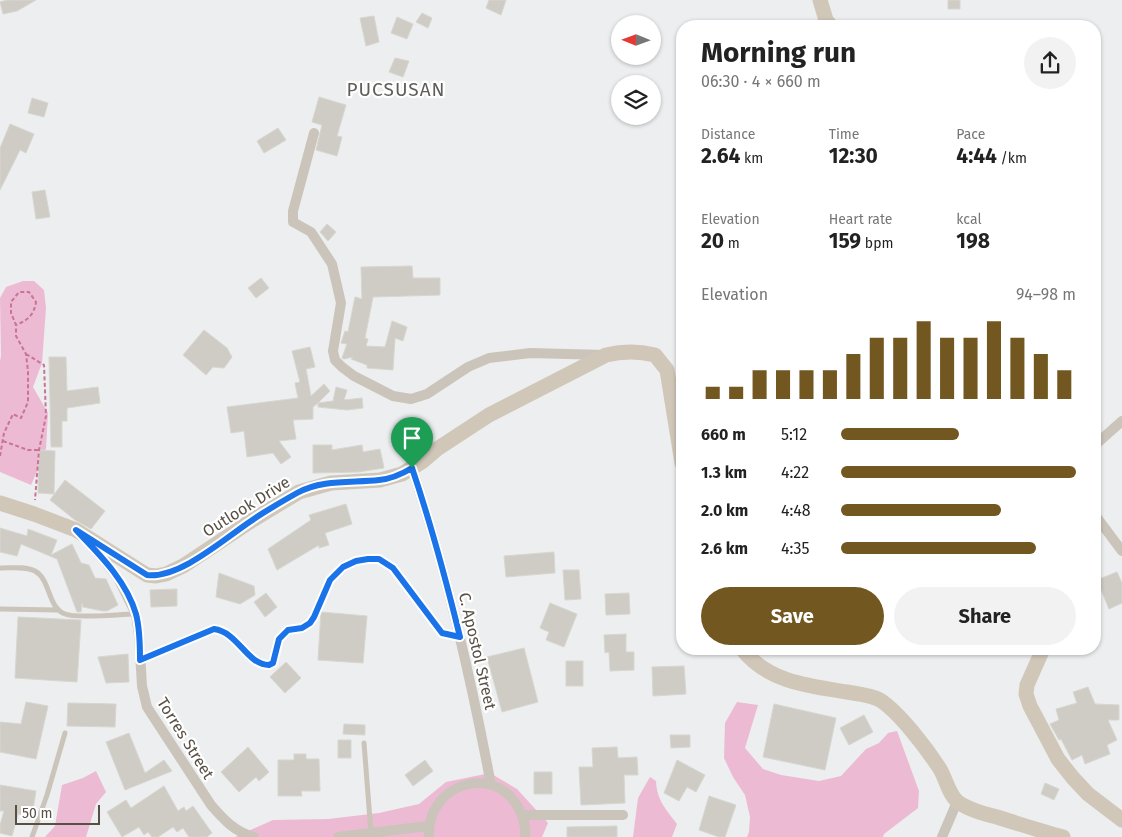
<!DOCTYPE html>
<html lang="en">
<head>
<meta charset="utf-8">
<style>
	:root { --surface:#fff; --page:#f2f2f2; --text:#222; --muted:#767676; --accent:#735720 }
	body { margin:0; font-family:"Fira Sans",sans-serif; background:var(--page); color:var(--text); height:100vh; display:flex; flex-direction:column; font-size:19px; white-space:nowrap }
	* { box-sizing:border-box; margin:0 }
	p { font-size:16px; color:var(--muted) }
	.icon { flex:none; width:28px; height:28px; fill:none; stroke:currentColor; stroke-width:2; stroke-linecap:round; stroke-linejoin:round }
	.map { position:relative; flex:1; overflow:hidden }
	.sheet { position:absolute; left:676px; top:20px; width:425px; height:635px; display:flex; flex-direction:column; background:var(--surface); border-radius:20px; box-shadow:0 1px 4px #0004 }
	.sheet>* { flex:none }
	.needle { width:32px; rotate:271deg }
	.tools { position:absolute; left:611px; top:15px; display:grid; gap:10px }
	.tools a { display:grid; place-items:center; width:50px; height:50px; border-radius:50%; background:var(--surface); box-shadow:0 1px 4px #0004; font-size:25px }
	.scale { position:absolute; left:15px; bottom:12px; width:85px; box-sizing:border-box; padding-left:5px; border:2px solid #585045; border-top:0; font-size:14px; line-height:18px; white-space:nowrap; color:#585045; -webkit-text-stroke:4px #fff; paint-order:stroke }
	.pin { position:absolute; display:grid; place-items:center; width:42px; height:42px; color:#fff; margin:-51px -21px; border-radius:50% 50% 50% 0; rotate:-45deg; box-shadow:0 0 5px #0007 }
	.pin .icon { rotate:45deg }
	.round { display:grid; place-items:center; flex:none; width:52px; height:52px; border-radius:26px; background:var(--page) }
	.headline { display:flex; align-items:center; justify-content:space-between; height:85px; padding:0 25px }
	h1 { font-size:28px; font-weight:700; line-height:38px }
	.figures { display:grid; grid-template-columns:repeat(3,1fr); gap:8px; height:85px; padding:5px 25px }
	.figures div { display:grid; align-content:center }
	.figures b { font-size:21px; font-weight:700 }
	.figures small { font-size:14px; font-weight:400 }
	.figures p { font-size:14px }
	.chart { height:140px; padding:10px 25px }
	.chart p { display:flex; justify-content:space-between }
	.chart svg { width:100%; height:90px; margin-top:5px; stroke:var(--accent); stroke-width:6 }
	.action { display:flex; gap:10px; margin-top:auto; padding:10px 25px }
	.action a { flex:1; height:58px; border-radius:30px; background:var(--accent); color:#fff; font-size:20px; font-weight:700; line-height:58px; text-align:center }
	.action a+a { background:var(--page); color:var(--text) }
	ul { padding:0 25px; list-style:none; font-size:16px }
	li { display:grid; grid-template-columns:80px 60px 1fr; align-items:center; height:38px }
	li i { height:12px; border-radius:6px; background:var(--accent) }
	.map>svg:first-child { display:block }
	.green { fill:#edbad4 }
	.building { fill:#cfccc5; stroke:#d7d6d0 }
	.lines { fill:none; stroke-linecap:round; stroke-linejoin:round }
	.path { stroke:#c97395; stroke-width:2; stroke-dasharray:4 2.5; stroke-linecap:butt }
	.lane { stroke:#cbc4ba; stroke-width:5 }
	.street { stroke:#cbc4ba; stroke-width:10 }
	.secondary { stroke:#d0c7b9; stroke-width:15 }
	.route-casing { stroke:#fff; stroke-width:10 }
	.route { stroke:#1a73e8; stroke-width:6 }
	.labels { text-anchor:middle; stroke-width:4.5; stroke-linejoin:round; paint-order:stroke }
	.street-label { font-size:16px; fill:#585045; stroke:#fff }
	.quarter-label { font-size:19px; letter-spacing:1px; fill:#605e59; stroke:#fff }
</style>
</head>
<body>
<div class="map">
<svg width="1122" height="837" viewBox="0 0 1122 837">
	<rect width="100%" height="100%" fill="#eceeef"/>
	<path class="green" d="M23,281H34L44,290L46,308L42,363L33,387L48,413L46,448L41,463L31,485L0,472V361L1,356L0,298L6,287Z
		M737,702L758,705L745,748L763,769L781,775L819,781L841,776L866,749L879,743L888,733L897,731L919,791L918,808L884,834L883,837H747L749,832L750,817L745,795L733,777L724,758L725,723Z
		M96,771L106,792L96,804L86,837H45L55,826L62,785L83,778Z
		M490,773L517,789L548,823L542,837H235L273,820L328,819L379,813L419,804L446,782Z
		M650,777L656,781C657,801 666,809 677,824L672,837H633L638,798Z"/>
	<path class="building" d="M7,0H36L17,11L3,14L0,2Z
		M489,0H506L501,15L486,8Z
		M948,0H960V9H948Z
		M422,13L432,18L428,28L416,22Z
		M374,16L379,42L366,46L360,18Z
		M397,17L413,24L407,39L391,33Z
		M395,58L409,61L403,77L389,72Z
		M319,97L346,105L337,136L342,137L337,156L316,150L322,125L312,122Z
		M32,98L48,103L44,117L28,113Z
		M10,124L34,134L26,153L20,150L0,190V148Z
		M278,128L286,140L264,153L257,141Z
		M45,190L50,217L36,219L32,192Z
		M327,224L336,232L328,241L320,232Z
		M412,266L413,278H440V295L373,297L365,338L368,339L366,346L385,347L392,321L407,327L403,341L395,338L393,370L367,368V365L351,359L353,357L344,359L342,358L347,344L341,343L345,331L348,332L355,297L362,299L361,267Z
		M261,278L269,288L256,298L248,288Z
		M204,330L227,348L232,357L224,368L213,367L206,375L183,355Z
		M310,347L315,367L306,369L311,396L324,384L330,391L318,403L333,401L336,387L347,390L344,400L362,398L363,408L347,410L318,407V403L313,407V419L293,420L296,439L279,441L291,457L281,464L273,453L247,457L244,431L231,433L227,407L298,398L295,383L300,382L292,351Z
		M49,357H66L67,391L98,387L100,403L67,408V421H62V447H51Z
		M313,445H332V450L362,445L363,452L380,449L384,468L358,472L313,473Z
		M39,450L55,451L54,494L38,493Z
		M65,480L105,511L91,529L75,520L50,500Z
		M346,504L352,524L325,533L329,545L319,548V545L277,570L268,549L311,520L309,515Z
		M0,528L27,536L28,529L57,540L51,555L72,544L81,563L89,565L95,578L106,579L118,605L107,611H103L83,607L82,603L81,612H77L57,559L21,544L17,556L0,552Z
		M554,552L555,573L506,577L504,556Z
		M563,570H579L581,599L565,600Z
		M1117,572L1122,583V603L1109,609L1097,580Z
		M219,573L254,586L255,595L240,604L216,597Z
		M177,589V606L151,607L150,590Z
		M266,593L277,607L265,617L254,602Z
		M629,593L630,614L606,615L605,594Z
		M550,603L577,614L564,647L546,640L549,632L540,628Z
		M321,612L367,616L363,663L318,660Z
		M18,617L81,620L77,682L15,678Z
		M626,634V652H634V670L610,671L609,652L605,653L604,635Z
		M524,648L538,702L502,712L487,657Z
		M128,654L129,682L106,683L98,657Z
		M566,661H583V686H566Z
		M286,662L301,678L285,693L270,677Z
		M684,666L686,694L653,696L652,667Z
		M1088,687L1095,704L1119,705V720H1108L1117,740L1107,745L1110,754L1085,764L1082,755L1072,760L1061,739L1059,740L1050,724L1059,720L1056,709L1077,703L1073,692Z
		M26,702L48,706L36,759L0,752V722L21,724Z
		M68,703L116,704L115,727L67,726Z
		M774,704L836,718L825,770L763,757Z
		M864,715L873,732L849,745L840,728Z
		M344,724L365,725V735L343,734Z
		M129,733L145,773L164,760L172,771L125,790L106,742Z
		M670,735H690V747L671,748Z
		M338,740H351V758H338Z
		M248,747L269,772L259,781L256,777L239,792L221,772Z
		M617,747L618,758L637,757L638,775H624L625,803L581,805L579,767H593L592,748Z
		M294,754H306V759H319L320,791H301L302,796H278V760H294Z
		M425,760L433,771L413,786L405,775Z
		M677,760L705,775L696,792L687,787L679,801L664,793Z
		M534,772H552V794H534Z
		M1045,783L1059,789L1054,800L1041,794Z
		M0,785L36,791L32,816L18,814L12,836L0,833V825L4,811H0Z
		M164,786L178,811L184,807L186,811L193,806L212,833L207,837H189L183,828L177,832L173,827L158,837H152L148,832L144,835L139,827L122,837L107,812L126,800L131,808Z
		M709,796L736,805L725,837H719L699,830Z
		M617,826V837H567V827Z"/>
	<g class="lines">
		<path class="path" d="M26,354L44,365L46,416L39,450L35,500
			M3,441L28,450H39
			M0,456L4,433L13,414L21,418L28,402V371L26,354L16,336V325L11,313V302L19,292H29L36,302C34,315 28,320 16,325"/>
		<path class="lane" d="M0,568C11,568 25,566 35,571C51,580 47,607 65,614C77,619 120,614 135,614
			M0,609L57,610
			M140,660L214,629C232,631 246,650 258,663C263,666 267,666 273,663L279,639L289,630L302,628L310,623L314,617L330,580L343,567L356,561L368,559H379L393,568L442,633L459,637
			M364,743L371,833
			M32,837L47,795L65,733"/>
		<path class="street" d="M314,133L293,211V222L311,232L332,264L341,303L333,351L335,360L342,367L354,376L393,396L411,399L427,394L468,367L489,358L530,353L605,355
			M1095,445L1122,421
			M412,468C447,572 471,678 491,785
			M1095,515L1122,551
			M89,543L104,560L118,578L136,614L139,635L142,686L147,707L211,805C224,820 235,832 254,837
			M523,815H623
			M338,837L428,826
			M429,837C426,785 493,762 518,807C523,816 526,827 525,837
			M942,837L957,802"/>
		<path class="secondary" d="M820,0L826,20L831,26
			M0,503L34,514L76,530L147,575L156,576L166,574L183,566L251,521L299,492L331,483L380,480L402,474L423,461L437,449L489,415L606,355C623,351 638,351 655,355L667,370L682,463
			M742,649C768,682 808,686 847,692C858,694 871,695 880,700C900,713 927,749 940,769C946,779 949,795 958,802C969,810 985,814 997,817C1019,824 1041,831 1063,837
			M1043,649L1027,685L1026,694L1030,706L1058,759L1073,778L1088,794L1122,820"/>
	</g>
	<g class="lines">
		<defs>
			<path id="route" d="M412,468C431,524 446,580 460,637L442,633L393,568L379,559H368L356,561L343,567L330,580L314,617L310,623L302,628L288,630L279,639L273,663L269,665C247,665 238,632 214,629L140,660C140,645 140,629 136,614C126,580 99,554 76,530L147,575C179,579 224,539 251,521C265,511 281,502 297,493C322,479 352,483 379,480C391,479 402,474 412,468Z"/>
		</defs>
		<use href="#route" class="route-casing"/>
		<use href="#route" class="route"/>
	</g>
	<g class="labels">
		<g class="street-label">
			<text transform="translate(246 506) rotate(-32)" y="6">Outlook Drive</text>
			<text transform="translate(478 651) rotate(77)" y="6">C. Apostol Street</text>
			<text transform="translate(186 738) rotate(58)" y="6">Torres Street</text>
		</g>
		<g class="quarter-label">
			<text x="396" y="96">PUCSUSAN</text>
		</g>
	</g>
</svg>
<div class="tools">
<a><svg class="needle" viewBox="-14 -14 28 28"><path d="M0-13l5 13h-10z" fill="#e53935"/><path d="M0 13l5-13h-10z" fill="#767676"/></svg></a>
<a><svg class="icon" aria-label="layers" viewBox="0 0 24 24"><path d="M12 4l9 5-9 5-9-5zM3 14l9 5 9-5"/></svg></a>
</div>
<div class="scale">50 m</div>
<div class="pin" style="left:412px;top:468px;background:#1e9e55"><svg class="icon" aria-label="arrive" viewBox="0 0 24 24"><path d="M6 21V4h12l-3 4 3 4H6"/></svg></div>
<section class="sheet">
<div class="headline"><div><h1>Morning run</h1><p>06:30 · 4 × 660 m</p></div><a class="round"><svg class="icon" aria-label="share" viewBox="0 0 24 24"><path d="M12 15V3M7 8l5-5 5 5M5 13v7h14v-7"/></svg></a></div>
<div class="figures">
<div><p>Distance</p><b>2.64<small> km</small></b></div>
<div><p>Time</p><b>12:30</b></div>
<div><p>Pace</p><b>4:44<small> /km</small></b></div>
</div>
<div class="figures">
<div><p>Elevation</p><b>20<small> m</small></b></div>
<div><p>Heart rate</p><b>159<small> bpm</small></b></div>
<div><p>kcal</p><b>198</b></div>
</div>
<div class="chart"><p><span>Elevation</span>94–98 m</p>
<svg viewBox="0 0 160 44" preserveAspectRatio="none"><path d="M5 44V38M15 44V38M25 44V30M35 44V30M45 44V30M55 44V30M65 44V22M75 44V14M85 44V14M95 44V6M105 44V14M115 44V14M125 44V6M135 44V14M145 44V22M155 44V30"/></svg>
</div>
<ul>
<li><b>660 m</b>5:12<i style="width:50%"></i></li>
<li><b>1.3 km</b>4:22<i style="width:100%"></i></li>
<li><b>2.0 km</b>4:48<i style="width:68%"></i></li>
<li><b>2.6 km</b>4:35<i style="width:83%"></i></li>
</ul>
<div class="action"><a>Save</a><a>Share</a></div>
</section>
</div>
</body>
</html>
